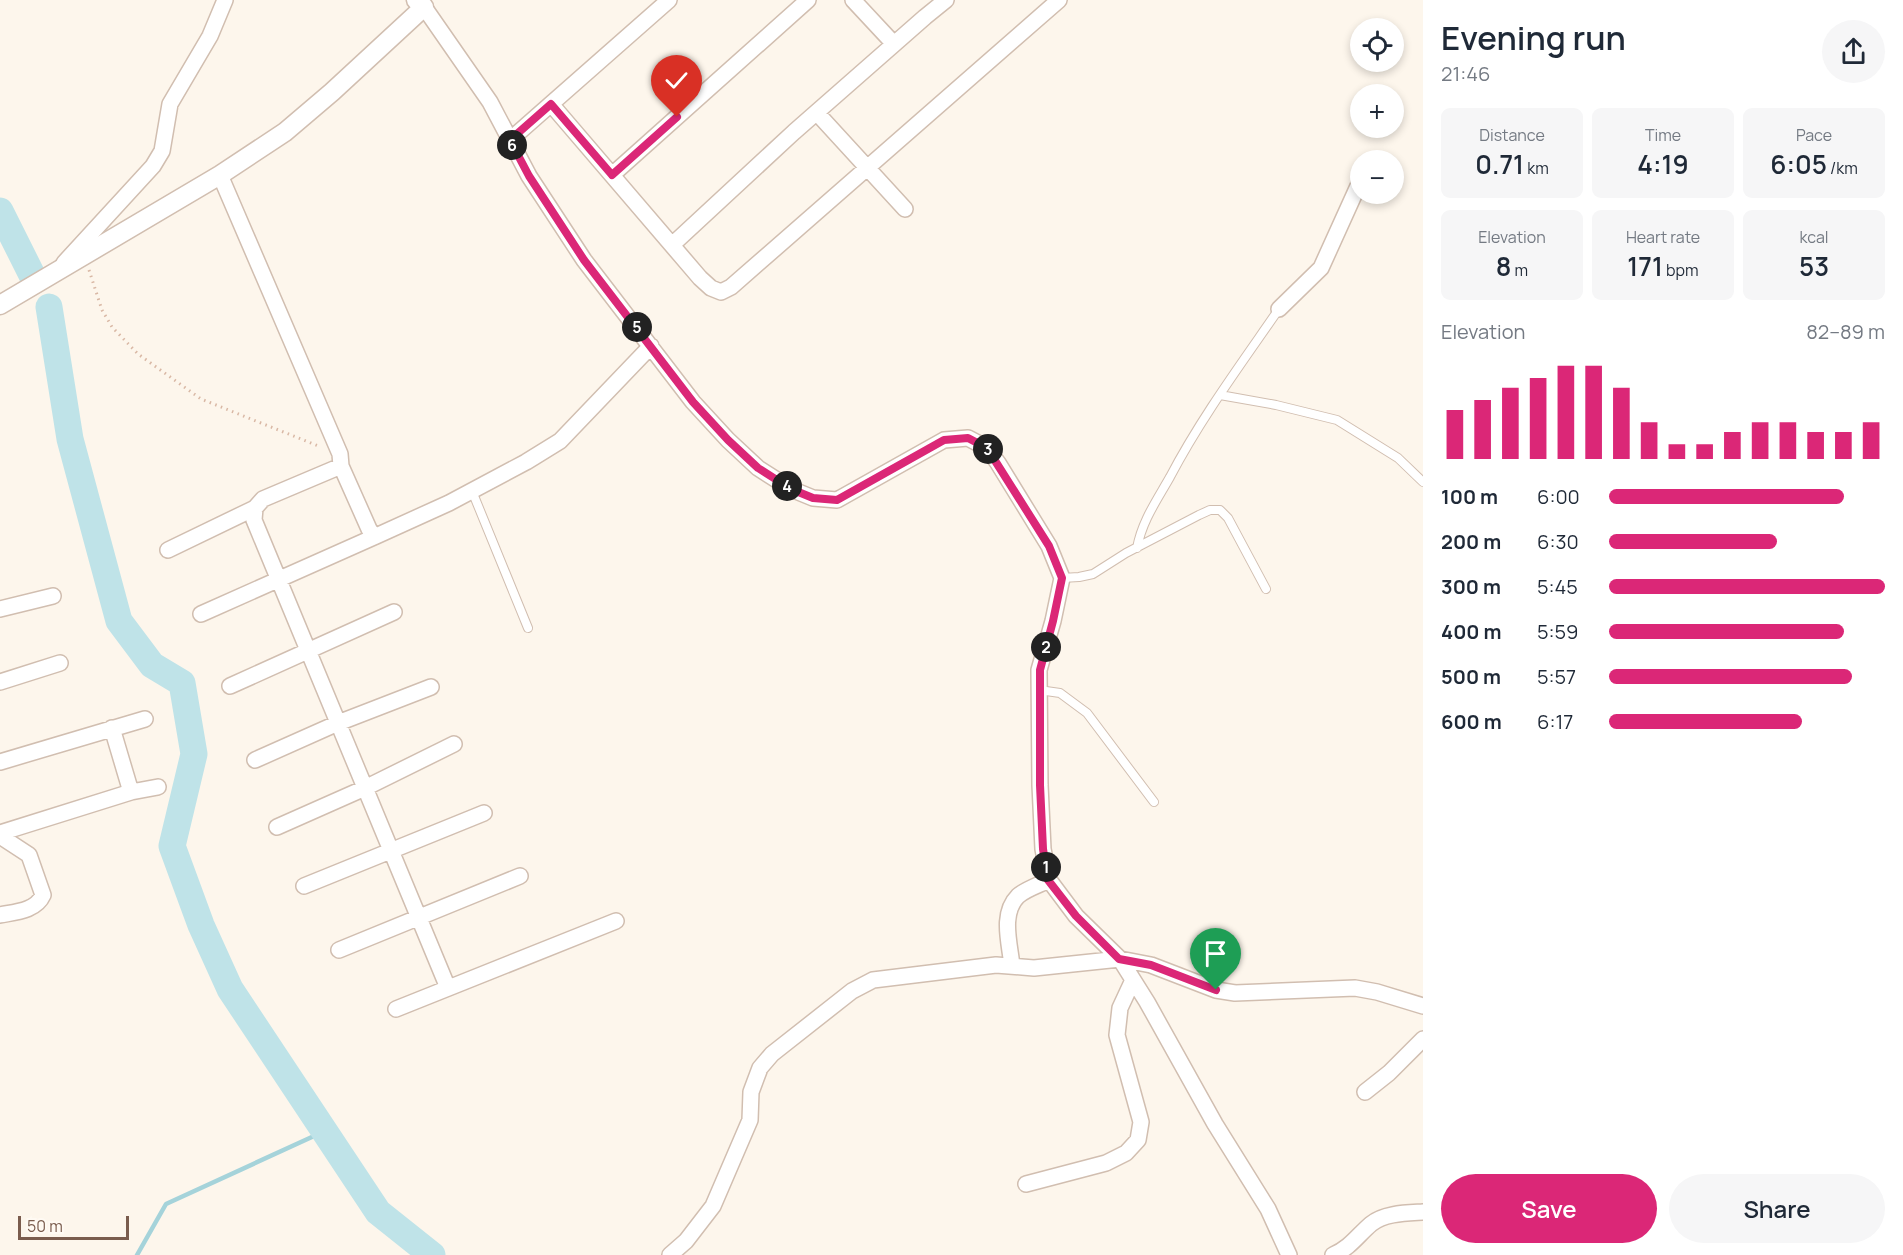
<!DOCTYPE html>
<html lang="en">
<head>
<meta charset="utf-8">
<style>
	:root { --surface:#fff; --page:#f6f6f7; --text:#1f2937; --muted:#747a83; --accent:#db2777 }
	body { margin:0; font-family:Manrope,sans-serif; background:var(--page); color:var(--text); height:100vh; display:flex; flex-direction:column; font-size:22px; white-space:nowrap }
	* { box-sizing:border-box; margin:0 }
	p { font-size:20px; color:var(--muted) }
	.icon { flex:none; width:33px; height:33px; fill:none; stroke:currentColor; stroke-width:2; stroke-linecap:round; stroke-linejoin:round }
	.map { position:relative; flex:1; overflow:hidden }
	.side { display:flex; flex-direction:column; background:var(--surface); width:480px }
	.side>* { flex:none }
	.tools { position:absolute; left:1350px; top:18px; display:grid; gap:12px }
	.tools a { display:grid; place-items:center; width:54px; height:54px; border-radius:50%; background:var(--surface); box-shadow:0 3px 9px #0003; font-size:30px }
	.scale { position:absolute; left:18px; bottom:15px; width:111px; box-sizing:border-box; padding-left:6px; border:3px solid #7a5c4d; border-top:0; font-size:16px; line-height:21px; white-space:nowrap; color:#7a5c4d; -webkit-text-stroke:4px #fffaf3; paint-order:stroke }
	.pin { position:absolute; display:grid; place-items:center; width:51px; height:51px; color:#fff; margin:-62px -26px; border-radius:50% 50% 50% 0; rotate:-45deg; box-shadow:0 0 6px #0007 }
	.pin .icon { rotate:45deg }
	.km { position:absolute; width:30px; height:30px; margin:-15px; border-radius:50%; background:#222; color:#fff; font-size:16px; line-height:30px; text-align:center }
	.round { display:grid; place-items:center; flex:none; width:63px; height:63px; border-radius:32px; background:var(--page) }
	.overview { display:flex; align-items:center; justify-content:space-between; height:102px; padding:0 18px }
	h1 { font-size:33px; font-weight:600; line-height:45px }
	.figures { display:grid; grid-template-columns:repeat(3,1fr); gap:9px; height:102px; padding:6px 18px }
	.figures div { display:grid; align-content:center; border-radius:9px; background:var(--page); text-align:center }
	.figures b { font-size:26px; font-weight:600 }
	.figures small { font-size:16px; font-weight:400 }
	.figures p { font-size:16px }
	.chart { height:168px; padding:12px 18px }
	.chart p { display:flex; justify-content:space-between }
	.chart svg { width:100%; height:108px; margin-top:6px; stroke:var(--accent); stroke-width:6 }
	.cta { display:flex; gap:12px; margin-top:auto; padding:12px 18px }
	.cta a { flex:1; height:69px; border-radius:36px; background:var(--accent); color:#fff; font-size:24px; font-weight:600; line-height:69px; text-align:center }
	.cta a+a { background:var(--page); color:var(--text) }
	ul { padding:0 18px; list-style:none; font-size:20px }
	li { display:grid; grid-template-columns:96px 72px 1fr; align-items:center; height:45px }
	li i { height:15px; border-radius:8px; background:var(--accent) }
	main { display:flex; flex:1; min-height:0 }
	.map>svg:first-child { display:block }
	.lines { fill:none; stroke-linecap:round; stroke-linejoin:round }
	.stream { stroke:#a5d3da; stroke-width:4.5 }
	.river { stroke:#bfe3e8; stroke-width:27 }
	.service-casing { stroke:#d1beb0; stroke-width:10 }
	.minor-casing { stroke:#d1beb0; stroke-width:18 }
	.tertiary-casing { stroke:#d1beb0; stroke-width:21 }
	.path { stroke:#d9b8a5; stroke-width:3; stroke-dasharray:1.5 4.5; stroke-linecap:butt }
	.service { stroke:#fff; stroke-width:8 }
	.minor { stroke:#fff; stroke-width:15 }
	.tertiary { stroke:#fff; stroke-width:18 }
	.route-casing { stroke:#fff; stroke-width:12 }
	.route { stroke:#db2777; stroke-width:8 }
</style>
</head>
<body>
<main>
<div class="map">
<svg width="1423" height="1255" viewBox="0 0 1423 1255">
	<rect width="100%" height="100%" fill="#fdf6ec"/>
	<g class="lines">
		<path class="stream" d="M137,1255L166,1204L325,1131"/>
		<path class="river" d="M0,211L32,275
			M49,307L70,439L119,621L152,665L182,683L194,754L172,846L201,925L230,989L378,1212L432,1255"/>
		<defs>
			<path id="service" d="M1220,395L1276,405L1337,420L1398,458L1423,482
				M472,491L528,628
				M1137,548C1142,521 1157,500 1170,477C1201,418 1241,364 1279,309
				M1062,578L1079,577L1093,574L1126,553L1199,515L1210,510H1220L1228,518L1266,589
				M1039,690L1060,693L1087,713L1154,802"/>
			<path id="minor" d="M853,0L894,44
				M424,7L490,102L529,176L584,260L693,402L728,440L758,468L791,489L813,498L837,500L944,440L968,438L987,448L998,463L1049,546L1062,578L1053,621L1039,670L1040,785L1043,849L1049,880L1076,916L1120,959L1147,1002L1215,1124L1268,1209L1289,1255
				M551,104L700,278L711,288L721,292L731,287L1059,0
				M817,113L905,209
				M510,140L669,0
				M220,175L340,454L341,466L263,499L255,508L254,520L448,988
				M612,175L808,0
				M672,245L794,132L925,17L946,0
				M64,263L153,166L162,151L170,104L210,36L225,0
				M1279,309L1321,268L1359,184
				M341,466L369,529L374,537L449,503L526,462L560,441L651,346
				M168,550L255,508
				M0,609L53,596
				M201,614L374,537
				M0,682L60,663
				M230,686L394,612
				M112,728L131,792L158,787
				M255,760L338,723L431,687
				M0,762L145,719
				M277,827L365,788L454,744
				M0,833L131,792
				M0,836L29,855L43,895C36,911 15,912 0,915
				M304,886L484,813
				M339,950L520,876
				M1012,966C1010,944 1000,914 1018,896C1026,889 1039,885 1049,880
				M396,1009L616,921
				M1365,1092L1389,1073L1423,1039
				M1026,1184L1106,1163L1126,1153L1138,1140L1141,1122L1117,1035L1120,1008L1133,980
				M670,1255L686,1241L713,1206L750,1120L751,1092L760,1068L772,1054L852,991L873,980L996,965L1034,968L1120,959L1151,965L1216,990L1235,993L1355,988L1377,992L1423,1006
				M1333,1255C1350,1248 1358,1235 1371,1224C1384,1213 1407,1213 1423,1212"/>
			<path id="tertiary" d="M0,305L220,175L285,132L332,92L424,7L416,0"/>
		</defs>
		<use href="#service" class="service-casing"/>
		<use href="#minor" class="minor-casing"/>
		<use href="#tertiary" class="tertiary-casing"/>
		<path class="path" d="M89,270L102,310L112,327L138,354L201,399L321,447"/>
		<use href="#service" class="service"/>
		<use href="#minor" class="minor"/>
		<use href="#tertiary" class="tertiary"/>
	</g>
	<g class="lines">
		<defs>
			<path id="route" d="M677,117L612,175L551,104L510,140L529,176L584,260L693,402L728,440L758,468L791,489L813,498L837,500L944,440L968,438L987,448L1049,546L1062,578L1053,621L1040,670V785L1043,849L1048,880L1076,916L1119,959L1151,965L1216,990"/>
		</defs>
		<use href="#route" class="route-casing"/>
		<use href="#route" class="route"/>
	</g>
</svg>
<div class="tools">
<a><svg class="icon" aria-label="locate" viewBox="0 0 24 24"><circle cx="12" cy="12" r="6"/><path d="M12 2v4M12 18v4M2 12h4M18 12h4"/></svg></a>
<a>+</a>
<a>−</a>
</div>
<div class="scale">50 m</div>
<div class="pin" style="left:1216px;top:990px;background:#1e9e55"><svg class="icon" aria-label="arrive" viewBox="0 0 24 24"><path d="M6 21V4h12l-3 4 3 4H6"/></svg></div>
<div class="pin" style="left:677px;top:117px;background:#d93025"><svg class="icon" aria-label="check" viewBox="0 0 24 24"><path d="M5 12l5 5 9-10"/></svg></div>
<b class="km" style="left:1046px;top:867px">1</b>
<b class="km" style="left:1046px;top:647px">2</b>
<b class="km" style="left:988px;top:449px">3</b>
<b class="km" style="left:787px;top:486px">4</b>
<b class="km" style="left:637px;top:327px">5</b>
<b class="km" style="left:512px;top:145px">6</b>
</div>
<section class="side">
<div class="overview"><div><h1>Evening run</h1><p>21:46</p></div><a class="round"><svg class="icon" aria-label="share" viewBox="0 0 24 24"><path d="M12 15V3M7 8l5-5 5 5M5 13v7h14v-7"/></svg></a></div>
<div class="figures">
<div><p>Distance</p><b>0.71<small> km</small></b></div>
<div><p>Time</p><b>4:19</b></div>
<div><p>Pace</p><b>6:05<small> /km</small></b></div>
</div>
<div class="figures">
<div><p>Elevation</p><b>8<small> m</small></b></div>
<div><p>Heart rate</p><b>171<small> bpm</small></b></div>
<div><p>kcal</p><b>53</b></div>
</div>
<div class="chart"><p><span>Elevation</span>82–89 m</p>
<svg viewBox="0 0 160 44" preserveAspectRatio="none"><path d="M5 44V24M15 44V20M25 44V15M35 44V11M45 44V6M55 44V6M65 44V15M75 44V29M85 44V38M95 44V38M105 44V33M115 44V29M125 44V29M135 44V33M145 44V33M155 44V29"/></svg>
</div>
<ul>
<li><b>100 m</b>6:00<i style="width:85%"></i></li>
<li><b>200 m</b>6:30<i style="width:61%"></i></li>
<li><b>300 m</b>5:45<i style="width:100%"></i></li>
<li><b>400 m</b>5:59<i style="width:85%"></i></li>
<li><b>500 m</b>5:57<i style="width:88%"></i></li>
<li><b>600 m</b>6:17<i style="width:70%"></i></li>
</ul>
<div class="cta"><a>Save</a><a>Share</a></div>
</section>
</main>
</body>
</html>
